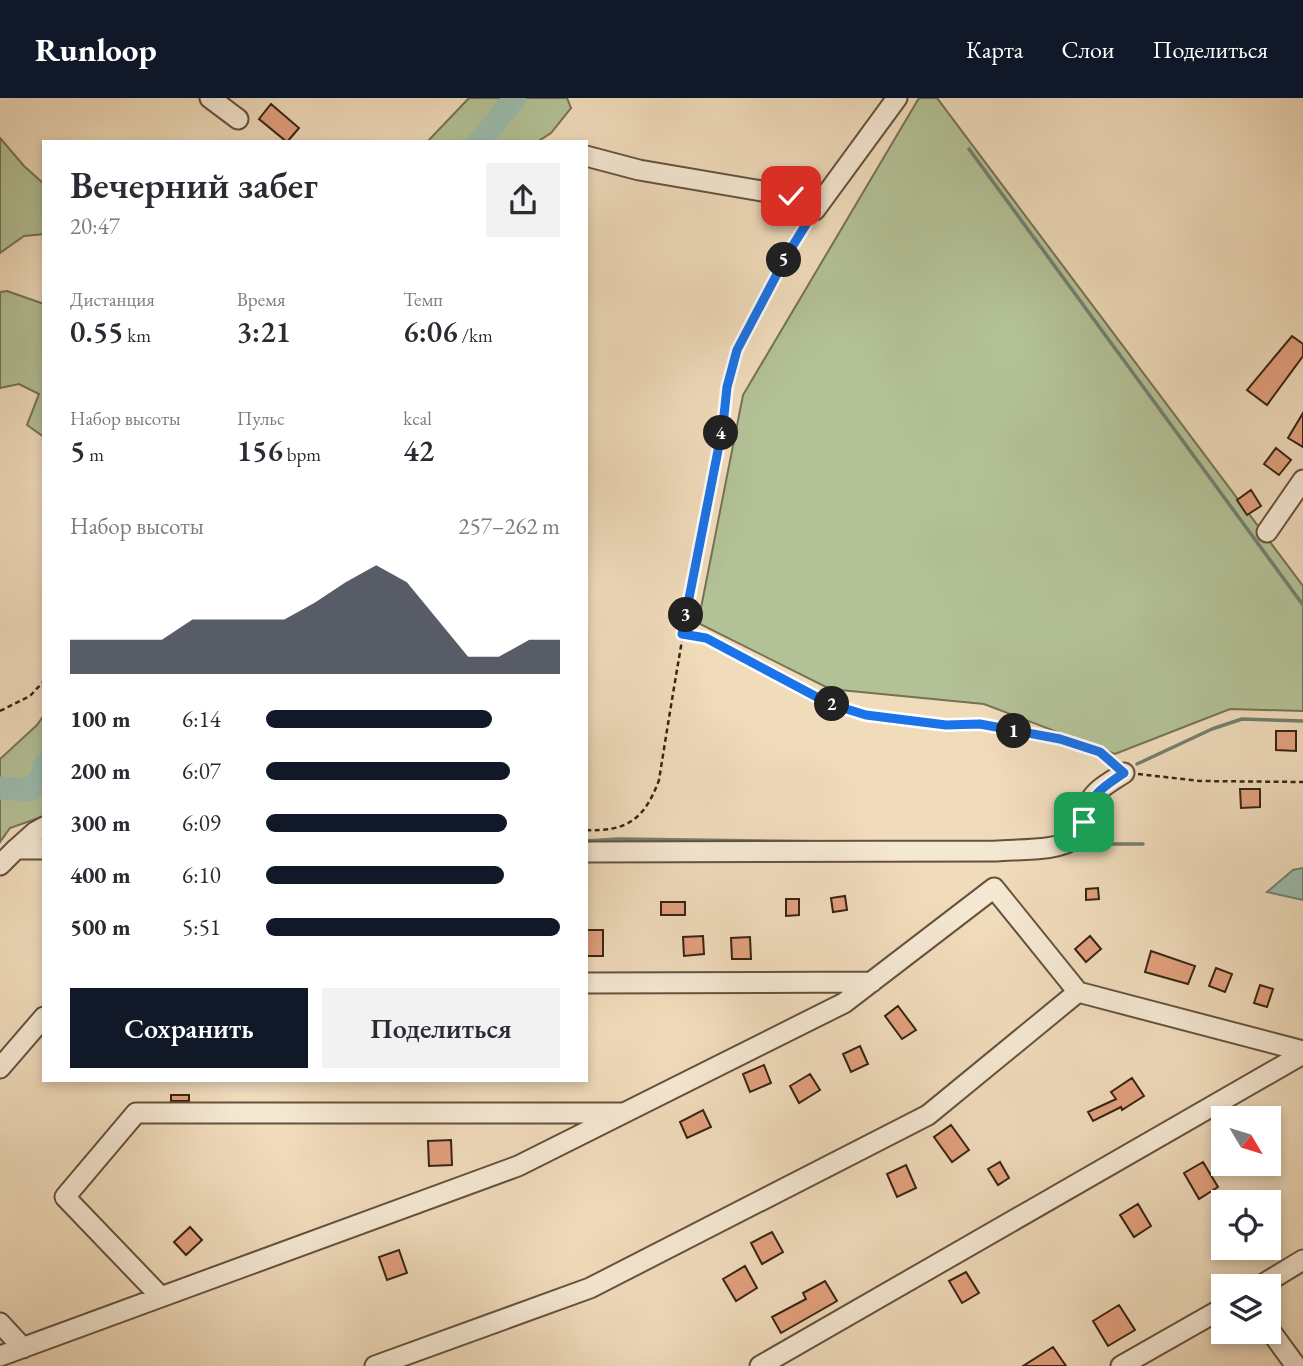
<!DOCTYPE html>
<html lang="ru">
<head>
<meta charset="utf-8">
<style>
	:root { --surface:#fff; --page:#f2f2f3; --text:#2b2b33; --muted:#7c7c81; --accent:#111827 }
	body { margin:0; font-family:"EB Garamond",serif; background:var(--page); color:var(--text); height:100vh; display:flex; flex-direction:column; font-size:26px; white-space:nowrap }
	* { box-sizing:border-box; margin:0 }
	p { font-size:23px; color:var(--muted) }
	.icon { flex:none; width:38px; height:38px; fill:none; stroke:currentColor; stroke-width:2; stroke-linecap:round; stroke-linejoin:round }
	.map { position:relative; flex:1; overflow:hidden }
	.drawer { position:absolute; left:42px; top:42px; width:546px; height:942px; display:flex; flex-direction:column; background:var(--surface); border-radius:0px; box-shadow:0 4px 10px #0003 }
	.drawer>* { flex:none }
	.needle { width:46px; rotate:128deg }
	.buttons { position:absolute; left:1211px; top:1008px; display:grid; gap:14px }
	.buttons a { display:grid; place-items:center; width:70px; height:70px; border-radius:0px; background:var(--surface); box-shadow:0 4px 10px #0003; font-size:35px }
	.pin { position:absolute; display:grid; place-items:center; width:60px; height:60px; color:#fff; margin:-30px; border-radius:14px; box-shadow:0 4px 10px #0006 }
	.km { position:absolute; width:35px; height:35px; margin:-18px; border-radius:50%; background:#222; color:#fff; font-size:19px; line-height:35px; text-align:center }
	.round { display:grid; place-items:center; flex:none; width:74px; height:74px; border-radius:0px; background:var(--page) }
	.headline { display:flex; align-items:center; justify-content:space-between; height:119px; padding:0 28px }
	h1 { font-size:38px; font-weight:600; line-height:52px }
	.figures { display:grid; grid-template-columns:repeat(3,1fr); gap:10px; height:119px; padding:7px 28px }
	.figures div { display:grid; align-content:center }
	.figures b { font-size:30px; font-weight:600 }
	.figures small { font-size:19px; font-weight:400 }
	.figures p { font-size:19px }
	.chart { height:196px; padding:14px 28px }
	.chart p { display:flex; justify-content:space-between }
	.chart svg { width:100%; height:126px; margin-top:7px; fill:var(--accent); opacity:.7 }
	.action { display:flex; gap:14px; margin-top:auto; padding:14px 28px }
	.action a { flex:1; height:80px; border-radius:0px; background:var(--accent); color:#fff; font-size:28px; font-weight:600; line-height:80px; text-align:center }
	.action a+a { background:var(--page); color:var(--text) }
	ul { padding:0 28px; list-style:none; font-size:23px }
	li { display:grid; grid-template-columns:112px 84px 1fr; align-items:center; height:52px }
	li i { height:18px; border-radius:9px; background:var(--accent) }
	header { display:flex; align-items:center; gap:42px; box-sizing:border-box; height:98px; padding:0 35px; background:var(--accent); color:#fff }
	header strong { font-size:33px }
	nav { display:flex; gap:38px; margin-inline-start:auto; font-size:24px }
	.map>svg:first-child { display:block }
	.green { fill:#b3c196; stroke:#757254; stroke-width:2 }
	.water { fill:#9bbbad; stroke:#737f6f; stroke-width:2 }
	.lines { fill:none; stroke-linecap:round; stroke-linejoin:round }
	.stream { stroke:#737f6f; stroke-width:3.5 }
	.river { stroke:#9bbbad; stroke-width:23 }
	.building { fill:#e3a07e; stroke:#372413; stroke-width:2 }
	.minor-casing { stroke:#65523d; stroke-width:23 }
	.path { stroke:#372413; stroke-width:2.5; stroke-dasharray:5 3.5; stroke-linecap:butt }
	.minor { stroke:#f5e8d3; stroke-width:19 }
	.route-casing { stroke:#fff; stroke-width:14 }
	.route { stroke:#1a73e8; stroke-width:9 }
</style>
</head>
<body>
<header>
<strong>Runloop</strong>
<nav><a>Карта</a><a>Слои</a><a>Поделиться</a></nav>
</header>
<div class="map">
<svg width="1303" height="1268" viewBox="0 0 1303 1268">
	<rect width="100%" height="100%" fill="#f0dbbb"/>
	<filter id="stains"><feTurbulence type="fractalNoise" baseFrequency=".00286" numOctaves="4"/><feColorMatrix values="0 0 0 0 .2 0 0 0 0 .09 0 0 0 0 .02 0 0 0 .5 -.17"/></filter>
	<radialGradient id="worn" r=".72"><stop offset=".6" stop-color="#630" stop-opacity="0"/><stop offset="1" stop-color="#630" stop-opacity=".3"/></radialGradient>
	<path class="green" d="M469,0H567L571,10L551,35L537,44H427Z
		M919,0H937L1303,488V613L1230,611L1115,656L984,606L830,591L698,525L743,297Z
		M0,40L24,68L44,86V136L24,138L0,155Z
		M7,193L44,206V339L27,327L39,296L19,286L0,290V194Z
		M44,617V718L10,730L0,744V661L37,627Z"/>
	<path class="water" d="M1303,770V802L1267,794L1293,772Z"/>
	<g class="lines">
		<path class="stream" d="M969,51L1303,507
			M1137,666L1212,631L1242,621L1303,623
			M1064,738L1078,715
			M586,743L618,741L836,744
			M1082,746H1143"/>
		<path class="river" d="M479,44L515,0
			M0,690L30,692L41,679L44,667"/>
	</g>
	<path class="building" d="M271,6L299,30L287,44L259,21Z
		M1292,238L1303,246V258L1267,307L1247,292Z
		M1303,315V349L1288,340Z
		M1276,350L1291,362L1279,377L1264,366Z
		M1251,392L1261,408L1247,417L1237,402Z
		M1276,633H1296V653L1276,652Z
		M1240,691H1260V709L1241,710Z
		M1098,790L1099,801L1086,802V791Z
		M845,798L847,812L833,814L831,800Z
		M786,801H799V817L786,818Z
		M661,804H685V817H661Z
		M586,832H603V858H586Z
		M703,838L704,856L684,858L683,839Z
		M1090,838L1101,851L1086,864L1075,851Z
		M750,839L751,861H732L731,840Z
		M1151,853L1195,868L1188,886L1145,874Z
		M1216,870L1232,876L1225,894L1209,888Z
		M1260,887L1273,891L1267,909L1254,905Z
		M898,908L916,932L902,941L885,918Z
		M860,948L868,966L851,974L843,956Z
		M764,967L771,985L750,994L743,976Z
		M810,976L820,992L799,1005L790,988Z
		M1132,980L1144,998L1122,1012L1121,1009L1093,1023L1088,1014L1116,1001L1111,994Z
		M171,997H189V1003H171Z
		M703,1012L711,1029L687,1040L680,1024Z
		M951,1027L969,1052L952,1064L934,1039Z
		M451,1042L452,1067L429,1068L428,1043Z
		M1000,1064L1009,1080L998,1087L988,1071Z
		M1203,1064L1218,1089L1199,1101L1184,1075Z
		M906,1067L916,1090L897,1099L887,1076Z
		M1138,1106L1151,1128L1134,1139L1120,1117Z
		M190,1129L202,1142L186,1157L174,1144Z
		M772,1134L783,1154L762,1166L751,1145Z
		M399,1152L407,1175L387,1182L379,1159Z
		M745,1168L757,1190L736,1203L723,1181Z
		M966,1174L979,1195L962,1205L949,1183Z
		M825,1183L837,1203L781,1235L772,1219L806,1201L803,1195Z
		M1119,1207L1135,1232L1108,1248L1093,1223Z
		M1053,1249L1066,1268H1023Z"/>
	<g class="lines">
		<defs>
			<path id="minor" d="M210,0L238,21
				M586,58L639,72L791,98L815,112L897,0
				M1267,434L1303,382
				M16,751L35,734L44,729
				M586,754L996,753C1017,751 1060,754 1077,739C1086,731 1085,714 1090,703C1096,691 1112,683 1124,675
				M0,767L16,751H44
				M586,885L872,884
				M0,970L44,919
				M1260,1188L1303,1162
				M161,1199L65,1099L136,1015H621
				M0,1225L23,1250
				M1269,1231L1296,1268
				M0,1258L518,1068L844,905L994,790L1078,894L1303,953
				M375,1268L590,1190L928,1017L1078,894
				M760,1268L1303,956
				M1121,1268L1223,1210"/>
		</defs>
		<use href="#minor" class="minor-casing"/>
		<path class="path" d="M682,536L706,540L830,606L866,617L946,627L980,626L1060,641L1100,654L1111,664
			M0,613L30,598L44,583
			M1138,676L1200,683L1303,684
			M586,732C628,734 645,720 659,682C676,575 694,468 716,362C723,326 724,287 737,252C752,208 781,165 806,126"/>
		<use href="#minor" class="minor"/>
	</g>
	<g class="lines">
		<defs>
			<path id="route" d="M791,98L815,112L787,157L737,252L727,289L723,327L682,536L706,540L830,606L866,617L946,627L980,626L1060,641L1100,654L1124,675C1099,692 1093,694 1084,724"/>
		</defs>
		<use href="#route" class="route-casing"/>
		<use href="#route" class="route"/>
	</g>
	<rect width="100%" height="100%" filter="url(#stains)"/>
	<rect width="100%" height="100%" fill="url(#worn)"/>
</svg>
<div class="buttons">
<a><svg class="needle" viewBox="-14 -14 28 28"><path d="M0-13l5 13h-10z" fill="#e53935"/><path d="M0 13l5-13h-10z" fill="#7c7c81"/></svg></a>
<a><svg class="icon" aria-label="locate" viewBox="0 0 24 24"><circle cx="12" cy="12" r="6"/><path d="M12 2v4M12 18v4M2 12h4M18 12h4"/></svg></a>
<a><svg class="icon" aria-label="layers" viewBox="0 0 24 24"><path d="M12 4l9 5-9 5-9-5zM3 14l9 5 9-5"/></svg></a>
</div>
<div class="pin" style="left:1084px;top:724px;background:#1e9e55"><svg class="icon" aria-label="arrive" viewBox="0 0 24 24"><path d="M6 21V4h12l-3 4 3 4H6"/></svg></div>
<div class="pin" style="left:791px;top:98px;background:#d93025"><svg class="icon" aria-label="check" viewBox="0 0 24 24"><path d="M5 12l5 5 9-10"/></svg></div>
<b class="km" style="left:1014px;top:633px">1</b>
<b class="km" style="left:832px;top:606px">2</b>
<b class="km" style="left:686px;top:517px">3</b>
<b class="km" style="left:721px;top:335px">4</b>
<b class="km" style="left:784px;top:162px">5</b>
<section class="drawer">
<div class="headline"><div><h1>Вечерний забег</h1><p>20:47</p></div><a class="round"><svg class="icon" aria-label="share" viewBox="0 0 24 24"><path d="M12 15V3M7 8l5-5 5 5M5 13v7h14v-7"/></svg></a></div>
<div class="figures">
<div><p>Дистанция</p><b>0.55<small> km</small></b></div>
<div><p>Время</p><b>3:21</b></div>
<div><p>Темп</p><b>6:06<small> /km</small></b></div>
</div>
<div class="figures">
<div><p>Набор высоты</p><b>5<small> m</small></b></div>
<div><p>Пульс</p><b>156<small> bpm</small></b></div>
<div><p>kcal</p><b>42</b></div>
</div>
<div class="chart"><p><span>Набор высоты</span>257–262 m</p>
<svg viewBox="0 0 160 44" preserveAspectRatio="none"><path d="M0 44V32L10 32L20 32L30 32L40 25L50 25L60 25L70 25L80 19L90 12L100 6L110 12L120 25L130 38L140 38L150 32L160 32V44z"/></svg>
</div>
<ul>
<li><b>100 m</b>6:14<i style="width:77%"></i></li>
<li><b>200 m</b>6:07<i style="width:83%"></i></li>
<li><b>300 m</b>6:09<i style="width:82%"></i></li>
<li><b>400 m</b>6:10<i style="width:81%"></i></li>
<li><b>500 m</b>5:51<i style="width:100%"></i></li>
</ul>
<div class="action"><a>Сохранить</a><a>Поделиться</a></div>
</section>
</div>
</body>
</html>
